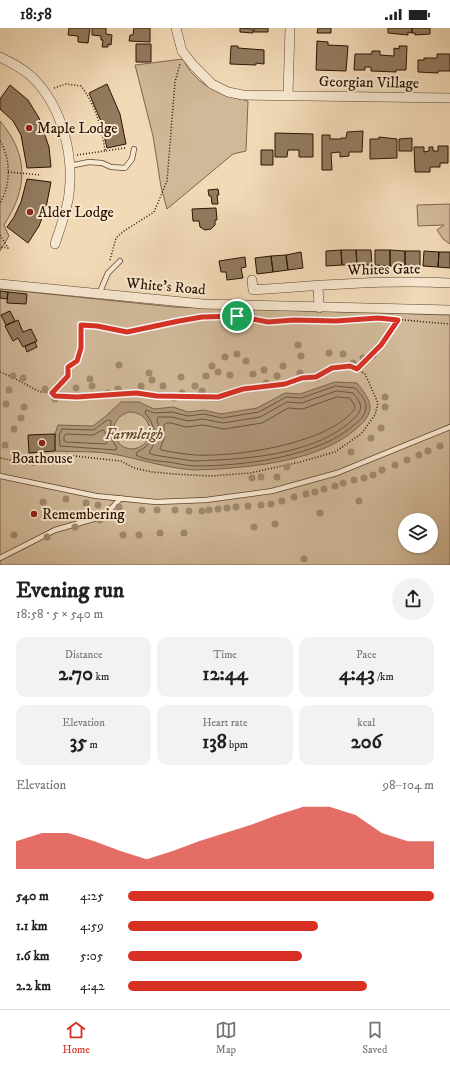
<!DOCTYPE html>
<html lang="en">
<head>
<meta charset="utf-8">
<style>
	:root { --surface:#fff; --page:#f2f2f2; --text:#222; --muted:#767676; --line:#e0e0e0; --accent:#d93025 }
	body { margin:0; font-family:"IM FELL DW Pica",serif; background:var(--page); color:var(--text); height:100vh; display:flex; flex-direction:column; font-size:15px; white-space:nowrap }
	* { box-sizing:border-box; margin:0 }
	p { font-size:13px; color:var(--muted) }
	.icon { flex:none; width:22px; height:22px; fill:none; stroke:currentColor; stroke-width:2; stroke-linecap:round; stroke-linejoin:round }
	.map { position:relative; height:537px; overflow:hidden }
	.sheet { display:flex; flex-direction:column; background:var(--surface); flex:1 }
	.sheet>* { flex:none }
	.controls { position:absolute; left:398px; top:485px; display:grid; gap:8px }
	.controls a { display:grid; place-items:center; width:40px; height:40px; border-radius:50%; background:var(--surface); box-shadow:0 1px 3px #0004; font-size:20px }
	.pin { position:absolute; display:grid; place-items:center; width:34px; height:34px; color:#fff; margin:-17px; border:2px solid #fff; border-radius:50%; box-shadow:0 1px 4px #0007 }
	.round { display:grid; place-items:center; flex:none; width:42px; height:42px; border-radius:21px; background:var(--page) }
	.summary { display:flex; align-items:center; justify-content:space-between; height:68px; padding:0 16px }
	h1 { font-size:22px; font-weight:700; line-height:30px }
	.figures { display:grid; grid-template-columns:repeat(3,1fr); gap:6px; height:68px; padding:4px 16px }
	.figures div { display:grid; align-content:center; border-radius:10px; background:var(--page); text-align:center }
	.figures b { font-size:20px; font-weight:700 }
	.figures small { font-size:11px; font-weight:400 }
	.figures p { font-size:11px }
	.chart { height:112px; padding:8px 16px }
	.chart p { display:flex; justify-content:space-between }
	.chart svg { width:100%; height:72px; margin-top:4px; fill:var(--accent); opacity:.7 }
	ul { padding:0 16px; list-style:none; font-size:13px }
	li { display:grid; grid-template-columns:64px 48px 1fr; align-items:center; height:30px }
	li i { height:10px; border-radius:5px; background:var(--accent) }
	.status { display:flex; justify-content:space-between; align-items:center; height:28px; padding:0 20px; background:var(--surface); direction:ltr }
	.status svg { height:11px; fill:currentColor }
	.dock { display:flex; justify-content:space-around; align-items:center; height:56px; border-top:1px solid var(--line); background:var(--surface); font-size:11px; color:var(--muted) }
	.dock a { display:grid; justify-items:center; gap:2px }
	.dock .on { color:var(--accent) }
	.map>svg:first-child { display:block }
	.green { fill:#d0b898; stroke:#7e664c; fill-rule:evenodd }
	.water { fill:#ae9679; stroke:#7a6249; fill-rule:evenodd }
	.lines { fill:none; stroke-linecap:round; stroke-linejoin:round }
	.shore { stroke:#6c543c; stroke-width:1 }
	.building { fill:#927a5f; stroke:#2b1300 }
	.lane-casing { stroke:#5d452e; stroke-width:6 }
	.street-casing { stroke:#5d452e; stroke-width:10 }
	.path { stroke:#2b1300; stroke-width:1.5; stroke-dasharray:1 2; stroke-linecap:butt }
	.lane { stroke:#f7e7d0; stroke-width:4.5 }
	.street { stroke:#f7e7d0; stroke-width:9 }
	.tree { fill:#a0886c }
	.route-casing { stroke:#fff; stroke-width:8 }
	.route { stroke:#d93025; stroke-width:5 }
	.poi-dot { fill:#8f2418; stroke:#f7e7d0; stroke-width:1.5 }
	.labels { text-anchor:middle; stroke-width:4; stroke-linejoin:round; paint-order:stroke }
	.street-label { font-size:15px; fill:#2b1300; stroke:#f7e7d0 }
	.poi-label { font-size:15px; fill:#2b1300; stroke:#f7e7d0; text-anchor:start }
	.park-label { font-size:15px; font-style:italic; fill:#5d452e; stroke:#f7e7d0 }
</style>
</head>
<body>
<div class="status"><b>18:58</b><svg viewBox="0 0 49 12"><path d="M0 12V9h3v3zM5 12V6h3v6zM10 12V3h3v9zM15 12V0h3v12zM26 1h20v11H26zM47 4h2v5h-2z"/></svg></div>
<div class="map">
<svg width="450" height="537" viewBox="0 0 450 537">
	<rect width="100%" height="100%" fill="#f2dab7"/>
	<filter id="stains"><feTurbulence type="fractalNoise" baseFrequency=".005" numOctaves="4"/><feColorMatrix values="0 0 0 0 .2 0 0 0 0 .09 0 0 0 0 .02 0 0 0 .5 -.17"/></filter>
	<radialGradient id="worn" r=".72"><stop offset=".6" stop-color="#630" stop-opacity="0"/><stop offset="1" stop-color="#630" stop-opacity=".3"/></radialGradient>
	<path class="green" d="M183,31C186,36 189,43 194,47C208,63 228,68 248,73L246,123L233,126L167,181L161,159L153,108L135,37Z
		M0,93C29,127 28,160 4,197L9,208L0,223Z
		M450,176V216L443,211L437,202L444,197L418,198L417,177Z
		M0,261L174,279L450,287V537H0ZM405,492H431V518H405Z"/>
	<path class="water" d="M335,354L357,355C372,374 377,383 356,401C321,431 263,438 218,441C210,441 202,442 194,442C166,440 140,431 113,426C95,423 74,424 55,423V406L58,397L93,398L106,388L121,374H139L154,381L173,379L188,384L204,382L221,386L257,380L285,365L300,366ZM129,384C155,384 157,419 132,421C128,421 122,419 119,415C108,403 115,388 129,384Z"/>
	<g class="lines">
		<path class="shore" d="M336,358L355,360C360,365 367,373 366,380C365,388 360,392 354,397C318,429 243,438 195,438C186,438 177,435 168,434C158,433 145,432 136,427L137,424C156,415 159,401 145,385L146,382L154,385L172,384L188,388L204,386L222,390L259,384L286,369L301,370Z
			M337,363L353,365C364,378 363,383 350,394C317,423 260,430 217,432C210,432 201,433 193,433C180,431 167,429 154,427L149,425C156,410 162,410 157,391L158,389H172L188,393L203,391L223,395L260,389L287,374L301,375Z
			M337,369L350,370L355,378C354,384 350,386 346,390C314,417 236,429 195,427C184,426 172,424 161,422L160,421L164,411V397L166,395H171L186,399L203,397L224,401L262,395L288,380L302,381Z
			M108,392L111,393L110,408L117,420L116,422L60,418L59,407L62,401L93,402Z
			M103,402L105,404L107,414L106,416L66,414L64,413V408L66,406L93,407Z"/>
	</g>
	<path class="building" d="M69,0H90L88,15L78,14V8L68,7Z
		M92,0H106V6L112,7L111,17L108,16V19H102L103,12H101V8L92,7Z
		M134,0H150V14L129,13L130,7H133Z
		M240,0L253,1V5L240,4Z
		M254,0H268V4H254Z
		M318,0H331V5H317Z
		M388,0H412V5L408,4V7L388,5Z
		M412,0H430V6L415,7V5H412Z
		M317,13L328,14V17L348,18L346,43L316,42Z
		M136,16H151V34H136Z
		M231,18H238V20L264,22V36L256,35V37L230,36Z
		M399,18H407L406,42H396V44L371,43V39H365V42H354L355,26H372V23H380V27L394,28V20L399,21Z
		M437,26H450V43H438V45L418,44V32H424V30H437Z
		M107,56L120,86L126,116L107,120L100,91L89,65Z
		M10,57L28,72L39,90L49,119L51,139L27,140L21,107L13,93L0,81V71Z
		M363,103L362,124H349V128L340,129V124L331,125L332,142H322V107H330V111H341V110H346L347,104Z
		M275,105L313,106V129H299V122H288L287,129H275Z
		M379,109L397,111V130L370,131V111H379Z
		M412,110V123H399V111Z
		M438,118H448V135H440V139H430V144H415L414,119H424V124L429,123V119H433V123H438Z
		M261,122H273V137H261Z
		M27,151L51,154L46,180L39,198L28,215L7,199L14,189L21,174Z
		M218,161L219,167H217L218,176H212L211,168H209L208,162Z
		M216,180L217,192H215V197L211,201L205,202L200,199L199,193H193L192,181Z
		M341,222L342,237L326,238V223Z
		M341,222H356L357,237H342Z
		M356,222H371L372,237H357Z
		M375,222H390V238L375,237Z
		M390,222L405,223V238H390Z
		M405,223H420V239L405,238Z
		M424,223L439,224L438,239L423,238Z
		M301,224L303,240L288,242L286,227Z
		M439,224H450V240L438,239Z
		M286,227L288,242L273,244L271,228Z
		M271,228L273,244L257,246L255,230Z
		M245,229L246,239L241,240L243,250L227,252L226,244H221L219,233Z
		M0,263L8,264L7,271L0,270Z
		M8,264L27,266L26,276L7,275Z
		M10,283L15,293L6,297L1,287Z
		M18,292L23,304L31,301L37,313L23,319L18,310L13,313L5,298Z
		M35,314L37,319L27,324L25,318Z
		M55,406V423L29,425L28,407Z"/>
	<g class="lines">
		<defs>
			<path id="lane" d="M69,138L89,134L102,135L111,139L125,140L132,131L134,121
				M99,266L108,245L120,233
				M0,448L96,468L156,474L206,472L272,463L337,445L450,399
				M0,530L55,502L104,488L121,470"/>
			<path id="street" d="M176,0L182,23L193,37L212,56L228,64L243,67L450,70
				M0,29C12,35 24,41 33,50C62,79 74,126 69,166C67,183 60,200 55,216
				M288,67L290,0
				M252,252L253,262C319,257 384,252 450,255
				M0,256L203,276L450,282
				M318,257L319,280"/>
		</defs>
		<use href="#lane" class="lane-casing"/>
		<use href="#street" class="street-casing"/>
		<path class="path" d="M54,60L66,56L81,58C95,76 102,100 105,123L125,120
			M0,113C11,131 11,157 0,175
			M77,127L105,123
			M8,144L41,147
			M0,207L8,220L0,219
			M110,232L116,210L124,203L154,184L167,153L175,54L180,36
			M381,290L450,296
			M357,341L381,317L398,292
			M0,344L12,349L40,364H48L55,368L92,369L136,365L157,368L218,369L243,361L285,356L302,350L316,349L332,340L350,338L357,341L365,346L378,375L375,387L361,406L335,424L300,434L250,445L211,448L174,446L152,444L134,440L121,433L65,427L49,430L33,437L0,430
			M51,365L68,348V339L77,333L81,320V297L97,298L127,304L179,293L202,289L237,287L268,294L294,292L336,293L375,290"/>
		<use href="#lane" class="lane"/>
		<use href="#street" class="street"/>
	</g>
	<g class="tree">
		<circle cx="298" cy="317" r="3.5"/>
		<circle cx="329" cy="325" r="3.5"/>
		<circle cx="237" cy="326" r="3.5"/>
		<circle cx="343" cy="326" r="3.5"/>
		<circle cx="373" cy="327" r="3.5"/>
		<circle cx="301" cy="328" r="3.5"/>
		<circle cx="225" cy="329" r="3.5"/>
		<circle cx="363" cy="330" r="3.5"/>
		<circle cx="246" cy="333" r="3.5"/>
		<circle cx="353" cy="335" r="3.5"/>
		<circle cx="119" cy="337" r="3.5"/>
		<circle cx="212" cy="338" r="3.5"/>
		<circle cx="283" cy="338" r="3.5"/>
		<circle cx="264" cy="342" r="3.5"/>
		<circle cx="218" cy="344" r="3.5"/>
		<circle cx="149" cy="345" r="3.5"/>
		<circle cx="300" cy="345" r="3.5"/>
		<circle cx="253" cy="346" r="3.5"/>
		<circle cx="230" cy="347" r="3.5"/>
		<circle cx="13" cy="348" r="3.5"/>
		<circle cx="206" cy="348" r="3.5"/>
		<circle cx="277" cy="348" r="3.5"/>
		<circle cx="181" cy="349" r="3.5"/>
		<circle cx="23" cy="350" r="3.5"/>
		<circle cx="317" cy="350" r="3.5"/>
		<circle cx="90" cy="351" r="3.5"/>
		<circle cx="152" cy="352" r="3.5"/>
		<circle cx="266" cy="355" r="3.5"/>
		<circle cx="92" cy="358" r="3.5"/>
		<circle cx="141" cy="358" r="3.5"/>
		<circle cx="163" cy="358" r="3.5"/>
		<circle cx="195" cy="358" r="3.5"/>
		<circle cx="76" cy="360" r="3.5"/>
		<circle cx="256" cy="360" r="3.5"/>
		<circle cx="45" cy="361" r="3.5"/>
		<circle cx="118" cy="361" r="3.5"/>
		<circle cx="9" cy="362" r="3.5"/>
		<circle cx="202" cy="363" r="3.5"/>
		<circle cx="108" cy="365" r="3.5"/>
		<circle cx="182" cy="365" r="3.5"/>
		<circle cx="385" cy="369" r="3.5"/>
		<circle cx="174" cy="370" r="3.5"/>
		<circle cx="55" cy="371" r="3.5"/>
		<circle cx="6" cy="376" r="3.5"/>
		<circle cx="24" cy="379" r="3.5"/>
		<circle cx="385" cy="379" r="3.5"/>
		<circle cx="21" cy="390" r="3.5"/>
		<circle cx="381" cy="400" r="3.5"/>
		<circle cx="14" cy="401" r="3.5"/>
		<circle cx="371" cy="410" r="3.5"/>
		<circle cx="5" cy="417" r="3.5"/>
		<circle cx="440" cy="418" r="3.5"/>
		<circle cx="428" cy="423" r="3.5"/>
		<circle cx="351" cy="424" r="3.5"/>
		<circle cx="419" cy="427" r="3.5"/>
		<circle cx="407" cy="432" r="3.5"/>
		<circle cx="395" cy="437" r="3.5"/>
		<circle cx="287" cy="439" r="3.5"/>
		<circle cx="382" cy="442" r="3.5"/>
		<circle cx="373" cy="447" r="3.5"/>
		<circle cx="261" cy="449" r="3.5"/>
		<circle cx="277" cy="449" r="3.5"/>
		<circle cx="252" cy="450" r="3.5"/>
		<circle cx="364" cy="450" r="3.5"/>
		<circle cx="354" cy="452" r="3.5"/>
		<circle cx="343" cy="455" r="3.5"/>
		<circle cx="335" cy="458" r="3.5"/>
		<circle cx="324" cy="461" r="3.5"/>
		<circle cx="315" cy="464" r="3.5"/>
		<circle cx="306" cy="466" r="3.5"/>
		<circle cx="294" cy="469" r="3.5"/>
		<circle cx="66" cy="471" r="3.5"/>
		<circle cx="282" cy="473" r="3.5"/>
		<circle cx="359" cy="473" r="3.5"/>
		<circle cx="43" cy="474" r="3.5"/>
		<circle cx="86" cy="475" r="3.5"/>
		<circle cx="271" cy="476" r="3.5"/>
		<circle cx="98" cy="477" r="3.5"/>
		<circle cx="261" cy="477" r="3.5"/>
		<circle cx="248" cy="478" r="3.5"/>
		<circle cx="119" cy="479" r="3.5"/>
		<circle cx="236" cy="479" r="3.5"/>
		<circle cx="227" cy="480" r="3.5"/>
		<circle cx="218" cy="481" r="3.5"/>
		<circle cx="142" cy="482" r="3.5"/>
		<circle cx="157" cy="482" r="3.5"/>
		<circle cx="175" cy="482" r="3.5"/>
		<circle cx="209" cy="482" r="3.5"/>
		<circle cx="189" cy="483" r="3.5"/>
		<circle cx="202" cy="483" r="3.5"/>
		<circle cx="320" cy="485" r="3.5"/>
		<circle cx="118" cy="488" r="3.5"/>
		<circle cx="100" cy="492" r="3.5"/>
		<circle cx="275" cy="496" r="3.5"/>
		<circle cx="75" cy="499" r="3.5"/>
		<circle cx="254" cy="499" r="3.5"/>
		<circle cx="160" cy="505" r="3.5"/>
		<circle cx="184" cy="505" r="3.5"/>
		<circle cx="14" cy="507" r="3.5"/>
		<circle cx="123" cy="507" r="3.5"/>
		<circle cx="139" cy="507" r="3.5"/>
		<circle cx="47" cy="509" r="3.5"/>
		<circle cx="304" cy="531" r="3.5"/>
	</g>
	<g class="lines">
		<defs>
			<path id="route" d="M237,288L268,294L294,292L336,293L378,290L398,292L381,317L357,341L350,338L332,340L316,349L302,350L285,356L243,361L218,369L157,368L136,365L77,369L55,368L52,365L68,348V339L77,333L81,320V297L97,298L127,304L179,293L202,289Z"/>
		</defs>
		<use href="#route" class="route-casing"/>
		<use href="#route" class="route"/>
	</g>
	<g class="poi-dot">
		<circle cx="29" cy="100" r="4"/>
		<circle cx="30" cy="184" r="4"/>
		<circle cx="42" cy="415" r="4"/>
		<circle cx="34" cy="486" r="4"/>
	</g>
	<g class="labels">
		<g class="street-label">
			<text transform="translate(369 54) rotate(1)" y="5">Georgian Village</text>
			<text transform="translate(384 241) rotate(-1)" y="5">Whites Gate</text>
			<text transform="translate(166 258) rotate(5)" y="5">White's Road</text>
		</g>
		<g class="poi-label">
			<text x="37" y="105">Maple Lodge</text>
			<text x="38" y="189">Alder Lodge</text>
			<text x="42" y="435" text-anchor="middle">Boathouse</text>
			<text x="42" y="491">Remembering</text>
		</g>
		<g class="park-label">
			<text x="134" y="411">Farmleigh</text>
		</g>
	</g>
	<rect width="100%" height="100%" filter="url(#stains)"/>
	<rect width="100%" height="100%" fill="url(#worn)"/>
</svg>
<div class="controls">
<a><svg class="icon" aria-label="layers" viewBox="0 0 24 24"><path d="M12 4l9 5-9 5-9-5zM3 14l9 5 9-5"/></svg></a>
</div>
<div class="pin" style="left:237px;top:288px;background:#1e9e55"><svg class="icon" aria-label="arrive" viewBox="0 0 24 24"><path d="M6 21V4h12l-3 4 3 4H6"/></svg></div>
</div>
<section class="sheet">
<div class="summary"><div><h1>Evening run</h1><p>18:58 · 5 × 540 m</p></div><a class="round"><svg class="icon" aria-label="share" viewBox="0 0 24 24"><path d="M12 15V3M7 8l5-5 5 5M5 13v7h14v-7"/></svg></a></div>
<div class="figures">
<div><p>Distance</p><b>2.70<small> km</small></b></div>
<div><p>Time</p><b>12:44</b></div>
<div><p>Pace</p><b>4:43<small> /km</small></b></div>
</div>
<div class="figures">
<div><p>Elevation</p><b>35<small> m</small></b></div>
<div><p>Heart rate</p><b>138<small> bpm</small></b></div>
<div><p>kcal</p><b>206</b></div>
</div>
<div class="chart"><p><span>Elevation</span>98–104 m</p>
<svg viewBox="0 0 160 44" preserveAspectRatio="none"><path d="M0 44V27L10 22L20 22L30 27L40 33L50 38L60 33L70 27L80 22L90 17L100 11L110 6L120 6L130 11L140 22L150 27L160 27V44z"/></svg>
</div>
<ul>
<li><b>540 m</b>4:25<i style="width:100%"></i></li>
<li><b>1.1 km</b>4:59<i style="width:62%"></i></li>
<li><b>1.6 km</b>5:05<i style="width:57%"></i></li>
<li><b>2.2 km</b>4:42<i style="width:78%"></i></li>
</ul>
</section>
<nav class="dock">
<a class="on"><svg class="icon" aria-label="home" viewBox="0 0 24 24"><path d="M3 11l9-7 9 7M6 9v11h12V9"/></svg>Home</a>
<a><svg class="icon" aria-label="map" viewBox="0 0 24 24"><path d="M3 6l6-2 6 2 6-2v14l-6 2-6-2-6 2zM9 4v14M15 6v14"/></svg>Map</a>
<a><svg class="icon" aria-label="saved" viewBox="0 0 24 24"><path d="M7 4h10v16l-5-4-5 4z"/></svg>Saved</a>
</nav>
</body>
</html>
